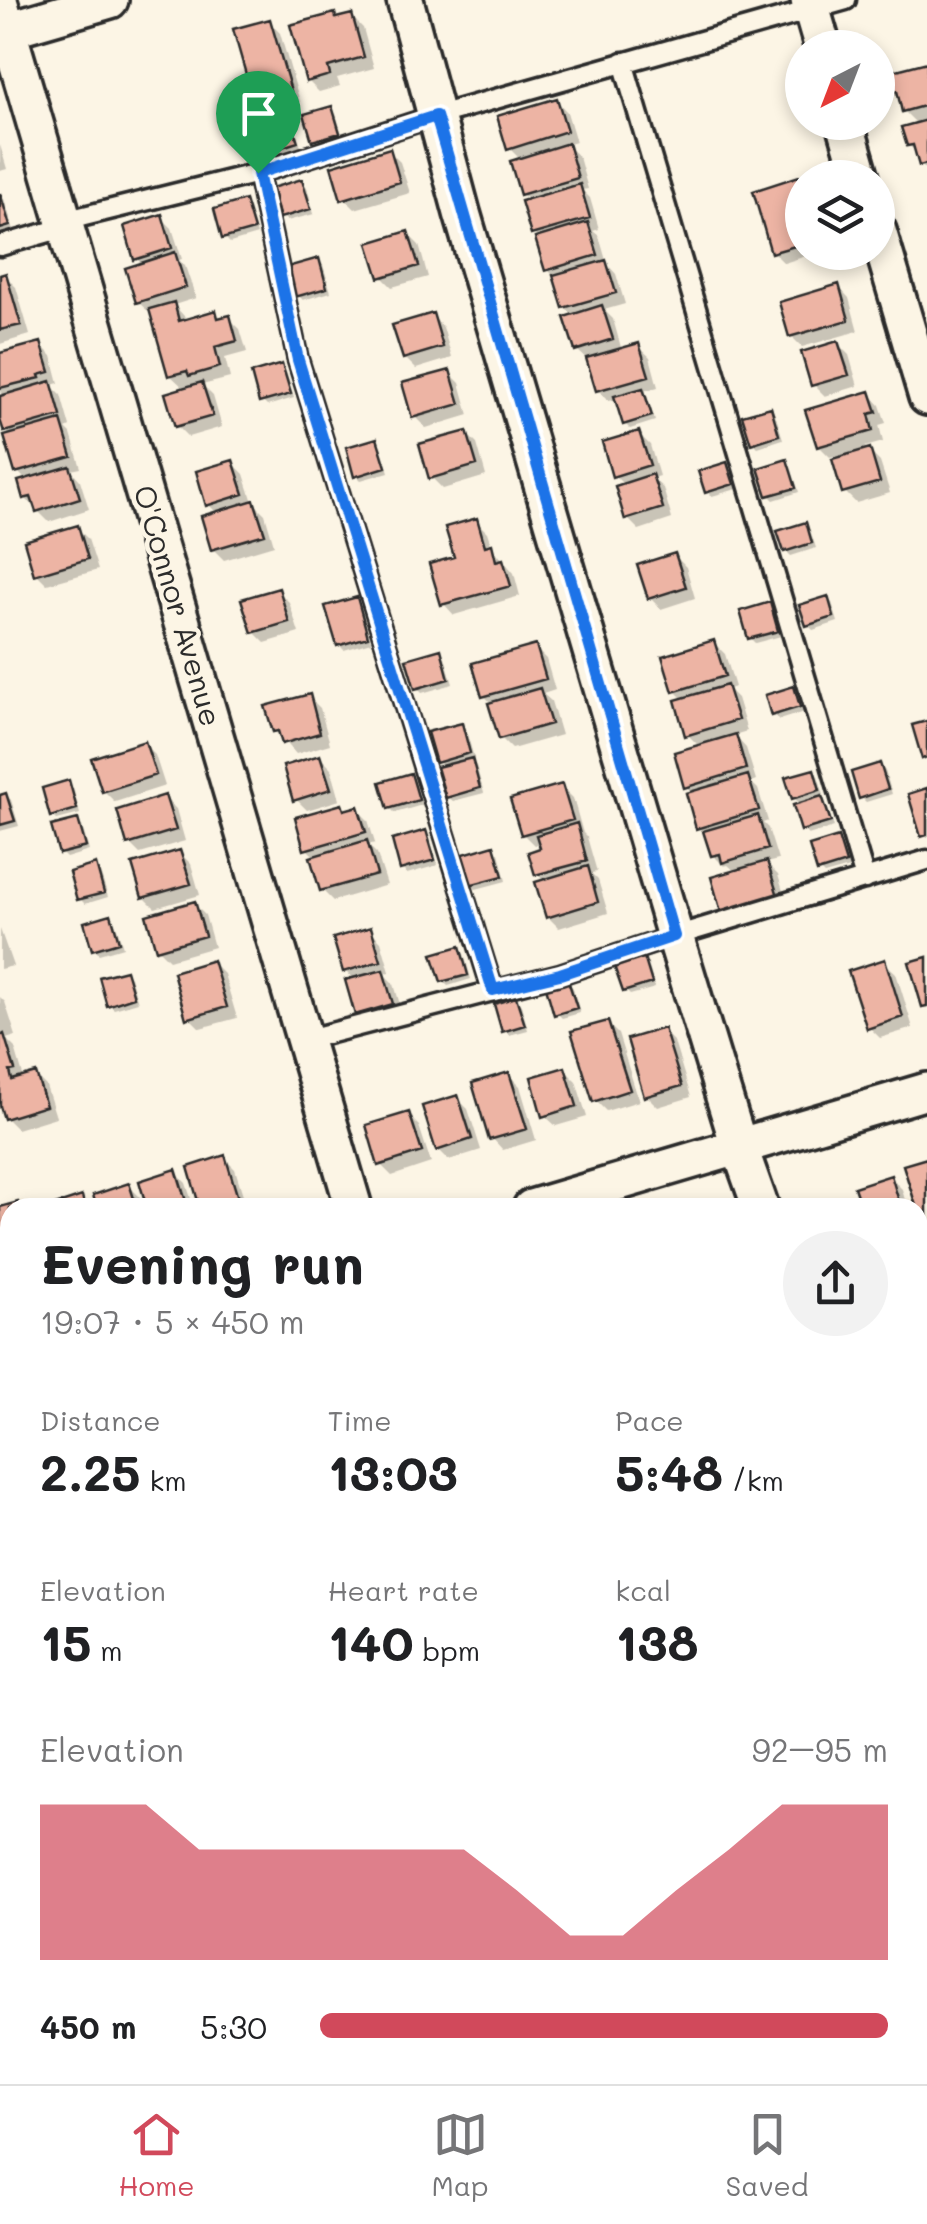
<!DOCTYPE html>
<html lang="en">
<head>
<meta charset="utf-8">
<style>
	:root { --surface:#fff; --page:#f2f2f2; --text:#202124; --muted:#757577; --line:#e0e0e0; --accent:#d1495b }
	body { margin:0; font-family:Mali,sans-serif; background:var(--page); color:var(--text); height:100vh; display:flex; flex-direction:column; font-size:38px; white-space:nowrap }
	* { box-sizing:border-box; margin:0 }
	p { font-size:32px; color:var(--muted) }
	.icon { flex:none; width:55px; height:55px; fill:none; stroke:currentColor; stroke-width:2; stroke-linecap:round; stroke-linejoin:round }
	.map { position:relative; flex:1; overflow:hidden }
	.side { position:absolute; left:0px; top:1198px; width:928px; height:888px; display:flex; flex-direction:column; background:var(--surface); border-radius:30px 30px 0 0; box-shadow:0 5px 15px #0003 }
	.side>* { flex:none }
	.needle { width:65px; rotate:222deg }
	.buttons { position:absolute; left:785px; top:30px; display:grid; gap:20px }
	.buttons a { display:grid; place-items:center; width:110px; height:110px; border-radius:50%; background:var(--surface); box-shadow:0 5px 15px #0003; font-size:50px }
	.pin { position:absolute; display:grid; place-items:center; width:85px; height:85px; color:#fff; margin:-102px -42px; border-radius:50% 50% 50% 0; rotate:-45deg; box-shadow:0 0 10px #0007 }
	.pin .icon { rotate:45deg }
	.round { display:grid; place-items:center; flex:none; width:105px; height:105px; border-radius:52px; background:var(--page) }
	.overview { display:flex; align-items:center; justify-content:space-between; height:170px; padding:0 40px }
	h1 { font-size:55px; font-weight:700; line-height:75px }
	.figures { display:grid; grid-template-columns:repeat(3,1fr); gap:15px; height:170px; padding:10px 40px }
	.figures div { display:grid; align-content:center }
	.figures b { font-size:50px; font-weight:700 }
	.figures small { font-size:28px; font-weight:400 }
	.figures p { font-size:28px }
	.chart { height:280px; padding:20px 40px }
	.chart p { display:flex; justify-content:space-between }
	.chart svg { width:100%; height:180px; margin-top:10px; fill:var(--accent); opacity:.7 }
	ul { padding:0 40px; list-style:none; font-size:32px }
	li { display:grid; grid-template-columns:160px 120px 1fr; align-items:center; height:75px }
	li i { height:25px; border-radius:12px; background:var(--accent) }
	.tabs { display:flex; justify-content:space-around; align-items:center; height:140px; border-top:2px solid var(--line); background:var(--surface); font-size:28px; color:var(--muted) }
	.tabs a { display:grid; justify-items:center; gap:5px }
	.tabs .selected { color:var(--accent) }
	.map>svg:first-child { display:block }
	.shadow { fill:#0003 }
	.building { fill:#edb4a4; stroke:#2b2b2b; stroke-width:2.5 }
	.lines { fill:none; stroke-linecap:round; stroke-linejoin:round }
	.service-casing { stroke:#2b2b2b; stroke-width:25 }
	.minor-casing { stroke:#2b2b2b; stroke-width:42 }
	.service { stroke:#fcf5e5; stroke-width:18 }
	.minor { stroke:#fcf5e5; stroke-width:35 }
	.route-casing { stroke:#fff; stroke-width:20 }
	.route { stroke:#1a73e8; stroke-width:12 }
	.labels { text-anchor:middle; stroke-width:9; stroke-linejoin:round; paint-order:stroke }
	.street-label { font-size:30px; fill:#2b2b2b; stroke:#fcf5e5 }
</style>
</head>
<body>
<div class="map">
<svg width="927" height="2084" viewBox="0 0 927 2084">
	<rect width="100%" height="100%" fill="#fcf5e5"/>
	<filter id="ink" filterUnits="userSpaceOnUse"><feTurbulence type="fractalNoise" baseFrequency=".01" numOctaves="2"/><feDisplacementMap in="SourceGraphic" scale="20" xChannelSelector="R" yChannelSelector="G"/><feConvolveMatrix kernelMatrix="1 2 1 2 8 2 1 2 1" color-interpolation-filters="sRGB"/></filter>
	<g filter="url(#ink)">
		<path class="shadow" d="M352,17L363,28L374,68L337,78L340,86L319,92L308,81L338,20Z
			M269,22L280,33L300,102L288,106L280,98L264,102L253,91Z
			M927,64V171L921,165L918,154L909,145L918,125L904,111L902,101L892,91Z
			M556,100L567,112L576,142L566,145L579,157L588,189L582,190L590,198L599,229L593,231L599,236L607,264L616,274L625,304L604,310L613,319L622,351L638,346L650,357L658,387L643,391L647,396L655,421L630,429L625,424L618,399L609,401L598,390L590,362L577,350L574,316L565,307L557,279L547,269L538,238L534,234L529,201L522,194L521,160L509,148Z
			M331,109L336,114L343,138L319,145L314,140Z
			M289,120L294,125L301,147L277,155L272,150Z
			M0,145L7,169L0,171Z
			M389,151L400,162L410,193L355,209L344,198Z
			M798,179L802,183V252H819L784,263L773,252Z
			M302,182L307,187L314,214L287,221L282,216Z
			M0,196L4,199L14,230L0,235Z
			M244,203L249,208L257,235L230,243L225,238Z
			M161,217L172,228L182,259L179,260L185,266L196,298L174,305L184,316L186,321L215,313L222,320L229,318L240,329L247,352L225,358L230,378L202,385L213,396L222,427L188,437L177,426L185,389L170,375L152,312L150,313L138,302L143,265L137,259Z
			M408,234L419,245L428,277L392,287L381,276Z
			M318,260L323,265L331,292L303,300L298,295Z
			M5,276L16,287L30,335L0,344V278Z
			M838,286L849,298L858,331L802,347L791,336Z
			M432,316L443,327L452,358L416,369L405,358Z
			M838,344L849,355L858,386L825,396L814,385Z
			M41,345L52,356L59,383L51,385L61,395L70,427L66,429L71,434L81,468L71,470L80,480L89,509L49,522L25,498L27,481L17,471L11,437L6,431L0,410V398L5,397L0,391V356Z
			M282,367L286,372L294,398L267,406L262,401Z
			M449,372L460,383L469,415L426,428L415,417Z
			M869,393L880,405L886,423L879,425L883,442L865,447L880,462L890,493L856,503L845,492L834,456L830,457L819,446Z
			M770,409L775,414L783,439L758,447L753,442Z
			M466,433L477,444L486,476L443,489L432,478Z
			M639,434L650,445L659,476L652,478L663,488L672,519L639,530L627,518L624,485L614,475Z
			M376,441L381,446L389,472L361,480L356,475Z
			M786,462L791,467L799,492L774,500L769,495Z
			M233,463L244,474L253,502L265,514L274,545L224,560L213,549L218,514L208,504Z
			M726,465L731,470L737,489L712,496L707,491Z
			M476,521L487,532L492,547L514,573L520,596L454,615L443,603L457,559Z
			M805,525L810,530L816,548L791,556L786,551Z
			M77,528L88,539L98,570L47,584L36,573Z
			M675,556L686,567L695,598L661,609L650,598Z
			M278,591L289,602L299,633L265,643L254,632Z
			M827,598L832,603L838,622L813,630L808,625Z
			M356,600L361,605L371,642L344,650L339,645Z
			M769,605L774,610L781,636L755,643L750,638Z
			M714,643L725,654L735,687L728,689L737,698L747,731L734,735L746,748L756,780L751,782L758,789L768,821L763,823L768,828L778,860L766,863L778,875L788,907L734,922L723,911L736,872L728,865L724,866L713,855L707,836L698,827L693,794L686,786L700,747L688,735L684,700L675,691Z
			M535,648L546,659L555,690L543,694L551,701L561,735L512,749L501,738L493,704L484,696Z
			M440,652L445,657L453,684L422,693L417,688Z
			M793,689L798,694L804,712L779,720L774,715Z
			M309,697L320,708L330,744L296,754L275,730Z
			M461,725L466,730L474,758L469,759L476,766L484,793L453,801L448,797L445,768L438,761Z
			M144,744L155,755L165,786L115,802L104,791Z
			M320,757L331,768L340,800L307,810L296,799Z
			M880,766L885,771L892,794L866,802L861,797Z
			M813,772L818,776L824,795L819,796L826,804L834,827L808,835L803,830L801,805L794,798Z
			M410,776L415,781L422,805L395,813L390,808Z
			M68,783L73,788L80,814L57,820L52,815Z
			M562,787L573,798L583,833L587,837L597,872L591,873L598,880L608,913L559,928L548,917L545,882L537,874L543,850L541,843L534,845L523,834Z
			M6,795L11,800L19,826L0,831V797Z
			M165,798L176,809L185,841L140,854L129,843Z
			M342,806L347,812L357,809L368,820L375,843L368,845L377,854L387,885L333,901L322,890L316,858L307,849Z
			M77,821L82,826L89,851L66,858L61,853Z
			M425,833L430,838L438,865L407,874L402,869Z
			M837,840L842,844L849,868L824,875L819,870Z
			M494,848L499,853L506,881L476,889L471,884Z
			M180,853L191,864L200,895L155,908L144,897Z
			M95,867L100,872L108,897L85,904L80,899Z
			M194,904L205,915L214,947L169,960L158,949Z
			M110,917L115,922L123,947L99,954L94,949Z
			M0,929L13,966L0,969Z
			M370,930L381,941L390,972L384,974L394,984L403,1015L369,1025L357,1014L354,980L345,971Z
			M459,949L464,954L471,979L448,986L443,981Z
			M643,960L648,964L655,988L630,995L625,990Z
			M884,962L896,973L913,1028L880,1038L869,1027Z
			M213,963L224,974L237,1018L200,1028L189,1017Z
			M125,972L130,977L138,1002L114,1009L109,1004Z
			M568,983L573,988L580,1013L562,1018L557,1013Z
			M0,997L5,1002L16,1036L6,1039L15,1048L24,1079L35,1075L46,1086L56,1117L17,1129L6,1118L0,1097Z
			M516,1000L521,1005L528,1030L509,1035L504,1030Z
			M607,1023L618,1034L639,1101L606,1111L595,1100Z
			M663,1031L674,1042L691,1097L658,1107L647,1096Z
			M565,1070L576,1081L587,1117L556,1126L544,1115Z
			M509,1075L520,1086L536,1140L503,1150L492,1138Z
			M457,1098L468,1109L481,1150L449,1160L438,1149Z
			M408,1115L419,1126L431,1163L392,1176L381,1165Z
			M224,1158L235,1169L247,1208H203Z
			M175,1172L186,1183L194,1208H150Z
			M891,1178L902,1189L907,1208H863Z
			M129,1186L140,1197L143,1208H99Z
			M17,1204L20,1208H10V1292L3,1285L0,1275V1210Z
			M927,1390V1434L918,1437V1393Z
			M927,1475V1564L918,1553V1478Z
			M5,1613L10,1618V1658L0,1661V1615Z
			M10,1694V1745L0,1748V1697Z
			M505,2075H572L575,2084H508Z"/>
		<path class="building" d="M335,13L336,18L352,14L364,57L328,67L330,75L306,82L290,25Z
			M270,19L291,91L275,96L272,86L251,92L233,29Z
			M927,62V105L902,112L897,91L890,92L885,73Z
			M557,98L567,131L507,150L497,116Z
			M332,106L340,133L312,141L304,114Z
			M290,117L298,142L270,151L262,126Z
			M927,120V164L919,166L913,145L907,146L901,127Z
			M568,143L578,178L520,195L510,161Z
			M390,148L400,182L341,200L331,166Z
			M799,176L802,190V244L771,253L753,191Z
			M302,179L311,209L280,218L271,188Z
			M580,184L590,218L531,235L521,201Z
			M0,193L10,226L0,229Z
			M245,200L254,230L222,239L214,209Z
			M162,214L172,248L134,260L124,226Z
			M588,222L598,255L545,271L535,238Z
			M408,231L419,266L379,278L368,243Z
			M175,252L186,287L136,303L125,268Z
			M319,258L327,288L295,297L287,267Z
			M606,260L616,293L563,308L553,275Z
			M6,273L21,325L0,330V275Z
			M839,284L849,320L789,337L779,302Z
			M174,302L179,321L216,310L218,318L230,315L237,341L215,347L220,367L189,376L187,371L168,376L149,309Z
			M602,305L613,339L575,351L564,317Z
			M433,313L443,347L403,359L392,325Z
			M838,341L849,375L811,386L801,352Z
			M41,342L50,372L39,375L40,378L0,388V353Z
			M639,343L649,376L596,391L586,358Z
			M282,364L291,394L259,403L251,373Z
			M450,370L460,404L412,418L402,383Z
			M51,381L61,416L4,432L0,420V396Z
			M202,382L213,416L175,427L165,393Z
			M643,388L652,416L623,425L614,396Z
			M870,391L877,412L869,414L873,431L817,447L805,410Z
			M771,407L779,435L751,444L742,415Z
			M61,420L72,457L15,473L4,436Z
			M467,431L477,465L429,479L419,444Z
			M639,431L650,465L612,477L602,442Z
			M377,438L386,467L354,477L346,447Z
			M870,448L880,482L842,493L832,459Z
			M787,459L796,488L767,496L758,468Z
			M233,460L244,494L206,506L196,471Z
			M727,462L734,484L705,493L698,471Z
			M70,466L80,498L36,512L31,497L23,499L18,481Z
			M652,474L663,508L625,520L615,486Z
			M254,500L265,534L211,550L201,516Z
			M477,518L485,546L492,544L496,561L503,559L511,586L441,605L429,564L454,557L445,527Z
			M806,522L812,543L784,552L777,531Z
			M78,525L88,559L34,575L24,541Z
			M675,553L686,587L648,599L637,565Z
			M279,588L289,622L252,633L241,599Z
			M828,596L834,617L806,626L799,605Z
			M357,597L368,637L337,646L325,606Z
			M770,602L778,631L748,639L740,611Z
			M714,640L725,676L673,692L662,656Z
			M536,645L546,679L482,697L472,663Z
			M441,649L449,679L415,689L406,659Z
			M727,685L738,720L685,736L675,700Z
			M794,686L800,707L771,716L765,695Z
			M540,688L551,724L499,739L488,703Z
			M310,694L320,733L282,744L278,731L273,732L265,706Z
			M927,721V757L922,759L912,725Z
			M462,723L470,753L436,763L427,732Z
			M736,734L746,769L684,788L674,752Z
			M145,741L156,775L102,792L91,758Z
			M320,755L331,789L293,801L283,766Z
			M472,758L480,788L446,798L437,767Z
			M880,763L888,789L859,799L851,772Z
			M814,769L820,790L792,799L785,777Z
			M411,773L419,800L388,809L380,782Z
			M748,775L759,810L696,829L686,793Z
			M69,780L77,809L50,817L42,788Z
			M562,784L573,820L521,835L510,799Z
			M927,788V835L921,837L908,794Z
			M6,793L15,821L0,825V795Z
			M165,795L176,830L127,845L117,810Z
			M822,796L831,822L801,831L793,805Z
			M342,804L344,810L358,806L366,832L304,850L295,817Z
			M758,815L768,849L722,863L720,854L711,856L703,831Z
			M78,819L86,847L59,854L51,826Z
			M577,823L587,861L535,875L528,852L540,848L536,835Z
			M426,830L435,860L400,870L392,840Z
			M838,837L846,863L817,872L809,846Z
			M367,840L377,875L320,891L310,857Z
			M494,845L503,876L469,885L460,855Z
			M180,850L191,884L142,898L132,864Z
			M767,861L778,896L721,912L711,877Z
			M96,864L104,893L77,900L69,872Z
			M588,866L598,902L546,918L535,882Z
			M195,901L205,936L156,950L146,915Z
			M111,914L119,942L92,950L84,922Z
			M371,927L381,961L343,972L333,938Z
			M460,946L468,975L441,982L432,954Z
			M644,957L652,983L623,992L614,966Z
			M927,957V1006L922,1007L909,962Z
			M885,959L903,1017L867,1029L848,971Z
			M213,960L227,1007L186,1019L173,972Z
			M126,970L134,997L107,1006L99,977Z
			M383,970L393,1004L355,1015L345,980Z
			M568,980L577,1008L554,1015L546,987Z
			M516,997L525,1025L502,1032L494,1004Z
			M608,1021L630,1090L593,1102L571,1031Z
			M664,1028L682,1086L644,1097L627,1039Z
			M4,1034L15,1070L10,1071L12,1080L36,1073L46,1106L4,1119L0,1106V1036Z
			M565,1067L577,1106L542,1117L531,1077Z
			M509,1072L527,1129L489,1140L472,1083Z
			M458,1095L472,1139L436,1151L422,1106Z
			M409,1112L422,1152L378,1166L366,1125Z
			M225,1155L241,1208H200L188,1167Z
			M927,1158V1226L923,1228L903,1165Z
			M176,1169L188,1208H147L139,1181Z
			M891,1175L901,1208H861L854,1187Z
			M129,1183L137,1208H97L93,1195Z
			M82,1196L85,1208H46Z
			M842,1198L845,1208H813Z
			M18,1202L20,1208H10V1284L1,1286L0,1207Z
			M927,1387V1421L918,1423V1390Z
			M927,1473V1506L918,1508V1475Z
			M927,1513V1553L918,1556V1516Z
			M6,1610L10,1624V1644L0,1647V1612Z
			M10,1691V1731L0,1734V1694Z
			M10,1830V1860L1,1833Z
			M503,2075H553L556,2084H505Z"/>
		<g class="lines">
			<defs>
				<path id="service" d="M623,62L865,879
					M258,173L298,360L493,991L304,1040
					M64,221L258,173L435,116L846,0
					M0,246L66,227
					M493,991L560,974L675,936L927,860
					M319,2084L322,2078L329,2075"/>
				<path id="minor" d="M405,0L462,213L675,936L739,1146L761,1208
					M809,0L823,48
					M0,4L354,1208
					M0,32L110,0
					M845,122L861,178
					M878,231L927,397
					M531,1208L927,1091
					M0,1359L10,1356
					M0,1406L10,1440
					M918,1740L927,1772
					M199,2075L202,2084
					M604,2075L606,2084"/>
			</defs>
			<use href="#service" class="service-casing"/>
			<use href="#minor" class="minor-casing"/>
			<use href="#service" class="service"/>
			<use href="#minor" class="minor"/>
		</g>
	</g>
	<g class="lines" filter="url(#ink)">
		<defs>
			<path id="route" d="M436,116L674,936L560,974L493,990L298,360L258,173Z"/>
		</defs>
		<use href="#route" class="route-casing"/>
		<use href="#route" class="route"/>
	</g>
	<g class="labels">
		<g class="street-label">
			<text transform="translate(177 606) rotate(74)" y="10">O'Connor Avenue</text>
		</g>
	</g>
</svg>
<div class="buttons">
<a><svg class="needle" viewBox="-14 -14 28 28"><path d="M0-13l5 13h-10z" fill="#e53935"/><path d="M0 13l5-13h-10z" fill="#757577"/></svg></a>
<a><svg class="icon" aria-label="layers" viewBox="0 0 24 24"><path d="M12 4l9 5-9 5-9-5zM3 14l9 5 9-5"/></svg></a>
</div>
<div class="pin" style="left:258px;top:173px;background:#1e9e55"><svg class="icon" aria-label="arrive" viewBox="0 0 24 24"><path d="M6 21V4h12l-3 4 3 4H6"/></svg></div>
<section class="side">
<div class="overview"><div><h1>Evening run</h1><p>19:07 · 5 × 450 m</p></div><a class="round"><svg class="icon" aria-label="share" viewBox="0 0 24 24"><path d="M12 15V3M7 8l5-5 5 5M5 13v7h14v-7"/></svg></a></div>
<div class="figures">
<div><p>Distance</p><b>2.25<small> km</small></b></div>
<div><p>Time</p><b>13:03</b></div>
<div><p>Pace</p><b>5:48<small> /km</small></b></div>
</div>
<div class="figures">
<div><p>Elevation</p><b>15<small> m</small></b></div>
<div><p>Heart rate</p><b>140<small> bpm</small></b></div>
<div><p>kcal</p><b>138</b></div>
</div>
<div class="chart"><p><span>Elevation</span>92–95 m</p>
<svg viewBox="0 0 160 44" preserveAspectRatio="none"><path d="M0 44V6L10 6L20 6L30 17L40 17L50 17L60 17L70 17L80 17L90 27L100 38L110 38L120 27L130 17L140 6L150 6L160 6V44z"/></svg>
</div>
<ul>
<li><b>450 m</b>5:30<i style="width:100%"></i></li>
</ul>
</section>
</div>
<nav class="tabs">
<a class="selected"><svg class="icon" aria-label="home" viewBox="0 0 24 24"><path d="M3 11l9-7 9 7M6 9v11h12V9"/></svg>Home</a>
<a><svg class="icon" aria-label="map" viewBox="0 0 24 24"><path d="M3 6l6-2 6 2 6-2v14l-6 2-6-2-6 2zM9 4v14M15 6v14"/></svg>Map</a>
<a><svg class="icon" aria-label="saved" viewBox="0 0 24 24"><path d="M7 4h10v16l-5-4-5 4z"/></svg>Saved</a>
</nav>
</body>
</html>
